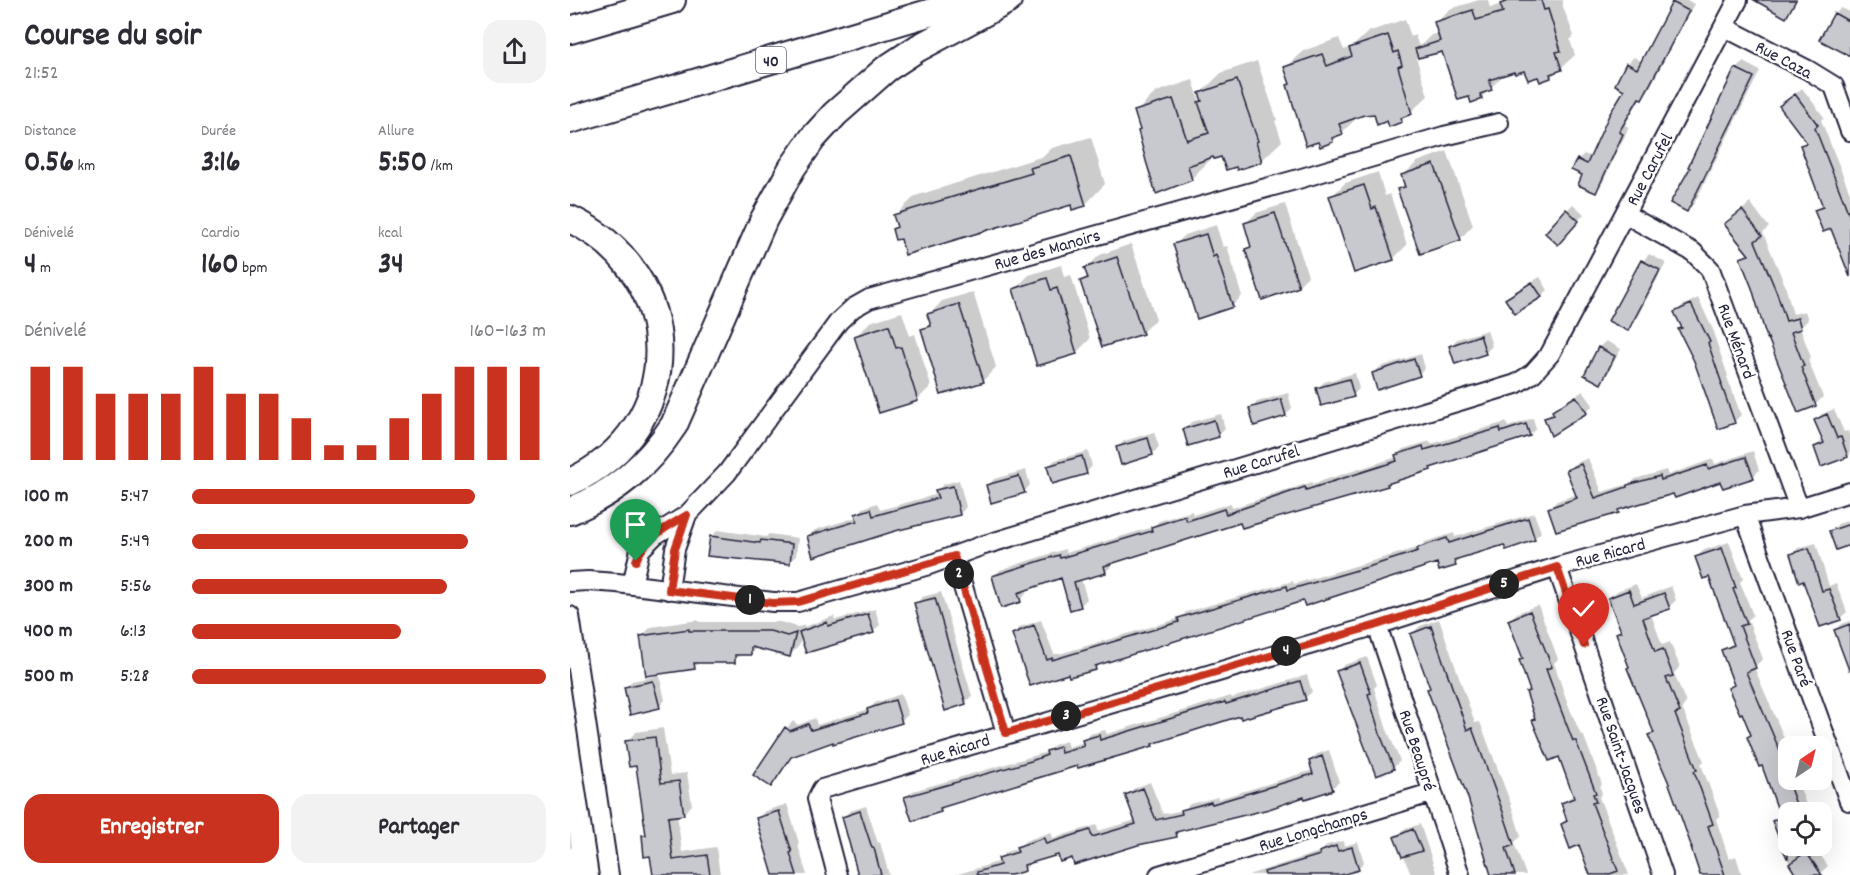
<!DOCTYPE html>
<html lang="fr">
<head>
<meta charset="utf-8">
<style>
	:root { --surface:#fff; --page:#f2f2f3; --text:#2b2b33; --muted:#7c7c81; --accent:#c8321e }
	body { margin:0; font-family:Dekko,sans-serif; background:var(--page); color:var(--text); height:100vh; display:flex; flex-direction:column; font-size:22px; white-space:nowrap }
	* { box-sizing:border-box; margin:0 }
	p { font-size:20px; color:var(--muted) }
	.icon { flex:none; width:33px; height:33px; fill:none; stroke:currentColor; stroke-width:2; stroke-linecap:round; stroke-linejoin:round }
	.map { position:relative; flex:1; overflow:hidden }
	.panel { display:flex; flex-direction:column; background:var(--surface); width:570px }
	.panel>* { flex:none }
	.needle { width:39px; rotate:35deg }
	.controls { position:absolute; left:1208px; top:736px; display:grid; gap:12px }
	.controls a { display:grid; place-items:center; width:54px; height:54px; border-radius:12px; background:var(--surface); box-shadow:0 6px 24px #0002; font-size:30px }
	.pin { position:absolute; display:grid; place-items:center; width:51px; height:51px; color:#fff; margin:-62px -26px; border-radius:50% 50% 50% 0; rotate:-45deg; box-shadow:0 0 6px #0007 }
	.pin .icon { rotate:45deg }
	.km { position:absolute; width:30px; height:30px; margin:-15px; border-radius:50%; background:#222; color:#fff; font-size:16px; line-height:30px; text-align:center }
	.round { display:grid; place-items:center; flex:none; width:63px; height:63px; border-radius:18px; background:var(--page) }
	.head { display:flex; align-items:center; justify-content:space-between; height:102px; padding:0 24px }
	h1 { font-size:33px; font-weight:700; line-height:45px }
	.metrics { display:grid; grid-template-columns:repeat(3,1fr); gap:9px; height:102px; padding:6px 24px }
	.metrics div { display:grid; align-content:center }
	.metrics b { font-size:30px; font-weight:700 }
	.metrics small { font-size:16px; font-weight:400 }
	.metrics p { font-size:16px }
	.chart { height:168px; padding:12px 24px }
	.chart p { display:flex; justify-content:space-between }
	.chart svg { width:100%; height:108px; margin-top:6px; stroke:var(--accent); stroke-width:6 }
	.button { display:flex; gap:12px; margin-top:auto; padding:12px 24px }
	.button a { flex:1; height:69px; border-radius:18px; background:var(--accent); color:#fff; font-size:24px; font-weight:700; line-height:69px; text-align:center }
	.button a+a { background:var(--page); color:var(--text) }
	ul { padding:0 24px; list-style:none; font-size:20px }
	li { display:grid; grid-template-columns:96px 72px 1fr; align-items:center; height:45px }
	li i { height:15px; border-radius:8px; background:var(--accent) }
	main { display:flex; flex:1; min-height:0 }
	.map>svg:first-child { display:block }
	.shadow { fill:#0003 }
	.building { fill:#c8c8cf; stroke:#22223b; stroke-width:1.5 }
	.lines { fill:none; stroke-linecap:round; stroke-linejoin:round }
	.minor-casing { stroke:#22223b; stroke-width:22 }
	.highway-casing { stroke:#22223b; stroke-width:30 }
	.minor { stroke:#fff; stroke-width:18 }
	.highway { stroke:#fff; stroke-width:26 }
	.route-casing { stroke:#fff; stroke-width:12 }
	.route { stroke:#c8321e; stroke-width:8 }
	.labels { text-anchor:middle; stroke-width:5; stroke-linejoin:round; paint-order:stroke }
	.shield { fill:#fff; stroke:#646476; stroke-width:1.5 }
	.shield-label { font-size:16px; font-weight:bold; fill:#22223b }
	.street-label { font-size:18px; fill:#22223b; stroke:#fff }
</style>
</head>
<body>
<main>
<section class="panel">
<div class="head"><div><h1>Course du soir</h1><p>21:52</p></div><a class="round"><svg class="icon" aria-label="share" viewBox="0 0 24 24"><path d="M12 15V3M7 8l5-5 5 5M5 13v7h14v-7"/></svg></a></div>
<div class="metrics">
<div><p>Distance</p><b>0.56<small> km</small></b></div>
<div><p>Durée</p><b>3:16</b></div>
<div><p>Allure</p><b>5:50<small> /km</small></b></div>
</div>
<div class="metrics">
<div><p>Dénivelé</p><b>4<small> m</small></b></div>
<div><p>Cardio</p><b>160<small> bpm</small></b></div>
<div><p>kcal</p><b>34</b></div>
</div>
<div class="chart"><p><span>Dénivelé</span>160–163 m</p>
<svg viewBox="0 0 160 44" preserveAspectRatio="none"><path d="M5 44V6M15 44V6M25 44V17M35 44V17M45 44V17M55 44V6M65 44V17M75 44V17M85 44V27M95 44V38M105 44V38M115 44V27M125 44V17M135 44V6M145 44V6M155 44V6"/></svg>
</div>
<ul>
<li><b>100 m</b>5:47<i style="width:80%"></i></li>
<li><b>200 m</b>5:49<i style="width:78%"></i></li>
<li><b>300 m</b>5:56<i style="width:72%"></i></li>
<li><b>400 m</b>6:13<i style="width:59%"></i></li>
<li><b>500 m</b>5:28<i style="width:100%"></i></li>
</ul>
<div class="button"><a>Enregistrer</a><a>Partager</a></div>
</section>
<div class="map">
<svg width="1280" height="875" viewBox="0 0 1280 875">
	<rect width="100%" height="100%" fill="#fff"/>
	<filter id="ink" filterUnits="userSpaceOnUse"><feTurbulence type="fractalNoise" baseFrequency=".0167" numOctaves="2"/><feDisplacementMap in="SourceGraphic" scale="12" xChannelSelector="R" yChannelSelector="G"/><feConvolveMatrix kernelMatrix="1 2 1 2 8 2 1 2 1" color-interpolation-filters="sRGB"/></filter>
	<g filter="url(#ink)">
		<path class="shadow" d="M909,0H918L920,8L931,4L935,0H993V7L1004,36L1000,40L1005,55L981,77L969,75L955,69L934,74L911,98L873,51L846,57L858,96L831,121L818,119L805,112L790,115L763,141L718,85L721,82L716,68L733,51L769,38L774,50L783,46L798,32L835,19L841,37L845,35L849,47L861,35L869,33L866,23L880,9Z
			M1106,0H1117L1124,4L1078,91L1071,97L1055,125L1059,127L1032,184L1025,191L1014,175L1008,160L1014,154L1022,157L1056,89L1057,64L1064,57L1072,62Z
			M1271,8L1280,12V49L1265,14Z
			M687,61L707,120L705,121L712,141L691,161L652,155L641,157V159L621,179L571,129L566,112L586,92L623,80L630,102L633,99L631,93L651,73Z
			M1173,62L1190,71L1124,204L1117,210L1166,69Z
			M1232,88L1254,117L1251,120L1280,193V276L1262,227L1246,210L1253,203L1232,145L1237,140L1211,106Z
			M521,137L535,184L515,205L502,204L336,254L332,237L323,229L328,225L325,216L345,196L474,156L482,148Z
			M877,151L903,225L890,239L829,190L835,183L833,176L847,162Z
			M808,172L815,196L820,194L837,245L823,259L761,197L775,183Z
			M1180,203L1199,227L1193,233L1215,285L1223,314L1235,311L1238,320L1230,328L1241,357L1238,360L1253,397L1245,405L1184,288L1172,258L1178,252L1156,224Z
			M715,204L738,276L728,286L677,249L682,244L676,223L686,213Z
			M1003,204L1014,214L995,236L997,210Z
			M646,225L653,247L657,246L672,296L662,306L605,245L615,235Z
			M561,244L586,319L572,332L512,281L518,275L516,268L530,255Z
			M1079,254L1096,263L1064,323L1057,329L1073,261Z
			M491,265L494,277L501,275L520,339L507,352L468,364L445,289L459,275Z
			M970,277L978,290L971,296L937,299L944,292Z
			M403,292L426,367L413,381L353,330L361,322L359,315L372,301Z
			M1128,298L1145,334L1144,335L1158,376L1157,377L1171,415L1165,421L1149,427L1125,361L1110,330L1113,327L1106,312L1112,306Z
			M332,312L340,336L345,334L361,386L347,400L286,336L300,322Z
			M917,330L922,346L916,352L886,362L881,346L887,339Z
			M1036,341L1051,349L1037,375L1030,382L1016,374L1029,347Z
			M851,354L855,368L849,374L804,373L810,367Z
			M785,373L789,389L783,395L747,389L754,382Z
			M1013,391L1023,405L1016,412L976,418L991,405Z
			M718,393L722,408L716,415L681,409L687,402Z
			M1264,409L1274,432L1278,431L1280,437V455L1252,465L1245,447L1254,439L1245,421L1252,414Z
			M651,414L655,429L648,436L615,429L621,422Z
			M963,418L966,429L959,435L864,465L860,469L822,481L817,485L671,521L541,562L542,566L535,572L511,579L517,599L510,606L492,576L455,589L456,594L450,601L424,576L430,570L495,549L496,553L583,527L589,521L622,511L623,515L661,503L662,508L742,482V484L827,457V455L833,449L860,441L861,444L936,422L938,427Z
			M584,432L589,447L582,454L547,448L554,441Z
			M518,451L522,466L516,473L479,466L485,460Z
			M1183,451L1189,470L1183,477L1151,480L1104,492L1053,506L1048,511L980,508L987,501L1007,494L997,470L1004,464L1018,458L1032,492L1062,483L1065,479L1096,470L1098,475L1143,459L1145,464Z
			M456,470L460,485L454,492L418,486L424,479Z
			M389,480L396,507L390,514L238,536L245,530L287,517V515L293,508L307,503L310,510L368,494L367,490L374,484Z
			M964,513L971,532L964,539L935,543L891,556L885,564L868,561L734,599L531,663L525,668L499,672L461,684L444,634L450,627L471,620L484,654H489L611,618L616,612L723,581L724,584L809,559L850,547L855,542L884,533L885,537Z
			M1280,520V544L1261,531L1268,524Z
			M148,530L196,537L199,534L228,538L226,556L219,562L141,537Z
			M1159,542L1173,579L1170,582L1183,615L1178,620L1193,659L1184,667L1218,747V780H1227L1239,813H1218V846H1244L1258,866L1248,875H1228L1212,851L1215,848L1204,821L1211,815L1193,764L1179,737L1182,734L1173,711L1160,688L1165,683L1152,651L1164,642L1140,575L1127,557L1134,550Z
			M1246,543L1259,586L1266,583L1277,612L1270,618L1234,580L1222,554L1228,548Z
			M1066,584L1072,598L1101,586L1106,600L1099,607L1081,614L1092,645L1100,642L1110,667L1104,673L1116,703L1112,708L1134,761L1131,764L1150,815L1146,819L1159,859L1166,856L1172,875H1132L1100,781L1080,736L1085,731L1048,633L1052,629L1040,598L1047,591Z
			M371,592L402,696L395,703L346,604L352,597Z
			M968,605L988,659L984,663L997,702L1011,735L1013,734L1032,784L1030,787L1032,793L1029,797L1059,875H1022L1010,844L992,824L998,818L992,803L1005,794L990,755L966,718L957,693L961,689L951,661L954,658L939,620L947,613Z
			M305,609L310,625L303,631L232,636L229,646L219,656L187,647L180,654L172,653L164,661H131L124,667L89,673L95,700L89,707L55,688L62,681L86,676L71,637L81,627L128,620L129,622H210L228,627L235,625L234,627L264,616L265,620Z
			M869,619L905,723L910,722L941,804L951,836L944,843L956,875H924L899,798L842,634L850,626Z
			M1280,621V666L1265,630L1272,624Z
			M797,657L807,685L804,688L816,727L830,761L823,768L768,672L774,665Z
			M737,675L742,692L735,698L671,715L586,741L582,745L508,764L376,805L370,811L336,797L343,791L477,752L484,745L496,741L498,747L514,742L520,734L535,730L537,734L661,696L662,698Z
			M331,694L338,715L331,721L264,740L223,755L201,785L185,774L217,728L223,721L228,725L245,718L247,725L299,709L305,703Z
			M93,728L100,775L117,773L122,805L113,814H107L112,852L146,847L150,875H84L81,855L73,836L77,832L67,765L57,741L66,732Z
			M759,750L769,782L762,788L736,797L735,795L612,829L606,835L503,856L489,853L461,863L455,869L436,875H385L431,861L430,858L436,852L448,848L455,841L481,832L483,838L527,825L528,831L566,820L557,796L563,789L580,782L593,814L614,810L620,804L648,797V799L743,770L740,761L747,754Z
			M217,804L229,843L228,845L237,875H205L187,819L195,811Z
			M296,806L308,843L310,842L319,875H291L273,818L280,811Z
			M850,824L867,875H841L826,837L833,830Z
			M0,832L2,847L0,849Z
			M773,841L774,846L788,842L794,862L788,868L766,875H678L752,851L757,845Z"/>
		<path class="building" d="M941,0H971L974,10L978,9L991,51L986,52L992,70L980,74L981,78L970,82L968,77L958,80L954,71L945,74L944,72L919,80L922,90L910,94L912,99L901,103L899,97L888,100L872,52L848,58L845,49L870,41L864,22L903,10L906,20L933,12L930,4Z
			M1184,0H1226L1216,18Z
			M1102,2L1119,11L1072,99L1069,98L1049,132L1053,134L1026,193L1008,185L1012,175L1001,170L1007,159L1017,164L1039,115L1054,90L1045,85L1056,63L1067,69Z
			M1264,13L1280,22V56L1249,40Z
			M818,35L824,53L828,51L832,65L828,67L842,114L831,118L832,122L819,127L817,121L807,125L804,114L794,115L769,124L773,134L762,138L763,142L750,147L748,142L736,146L717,85L720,84L714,67L752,54L757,66L782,56L779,48Z
			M1165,68L1184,77L1117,212L1100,203L1120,168L1118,167Z
			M667,80L688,141L686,142L692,162L667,170L666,167L656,170L651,157L644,159L643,157L618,166L622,180L586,194L576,161L568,131L570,130L564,111L603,99L617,140L639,133L628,102L632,101L629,93Z
			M1225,94L1248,125L1245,128L1280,217V277L1261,229L1253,232L1244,210L1253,207L1230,145L1237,143L1209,106Z
			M501,156L516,206L502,210L501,205L335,255L331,239L325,240L322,229L327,227L323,215L462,173L460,168Z
			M864,164L891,240L850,254L827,189L835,187L831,175Z
			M794,185L802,209L806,207L824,260L784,273L759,196Z
			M996,209L1009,221L988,245L975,233Z
			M1172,210L1192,236L1185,241L1207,293L1216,321L1228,318L1231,329L1221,332L1234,366L1231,367L1246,406L1228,413L1198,338L1197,339L1182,288L1170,258L1179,255L1154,224Z
			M705,213L729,287L692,300L675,249L681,247L674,223Z
			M636,234L643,257L646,255L663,307L627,319L603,244Z
			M547,257L573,334L532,347L510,281L518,278L514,268Z
			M1071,260L1090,270L1058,331L1038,321Z
			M477,278L481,290L487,288L507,354L467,366L443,289Z
			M962,282L972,297L945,314L935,299Z
			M389,304L414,382L371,395L351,329L361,326L357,314Z
			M1121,304L1140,342L1138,343L1152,384H1151L1165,423L1148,429L1124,361L1108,329L1112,328L1104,312Z
			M319,325L326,348L331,347L348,401L309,413L284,336Z
			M910,335L916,354L885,364L879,346Z
			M1028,347L1045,356L1031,384L1014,375Z
			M844,359L850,376L807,390L802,373Z
			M779,379L784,397L751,406L746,388Z
			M1006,396L1017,413L981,436L974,418L984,415L982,411Z
			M711,399L716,416L684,426L679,408Z
			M1257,414L1267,438L1271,437L1278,457L1251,467L1244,447L1254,443L1244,420Z
			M644,420L649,437L618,446L613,429Z
			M956,424L960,436L860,468L861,470L817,484L818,486L672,528L670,523L534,566L536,573L504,582L511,607L500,610L491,578L448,593L451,602L431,608L422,576L489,555L490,558L582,531L581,527L615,516L617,521L654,509L656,514L735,487L736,490L827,461L825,455L853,446L854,450L930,428L931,432Z
			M578,438L583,455L551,465L546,447Z
			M512,456L517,474L482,484L477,466Z
			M1176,457L1184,478L1153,488L1150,482L1105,498L1103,494L1048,510L1049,513L986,531L978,508L1007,498L996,470L1011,464L1025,498L1057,487V485L1090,476L1091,480L1137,465L1138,469Z
			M449,476L455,493L421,503L416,485Z
			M383,486L390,515L325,531L243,557L237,536L287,521L285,514L301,509L303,516L368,498L365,490Z
			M958,518L965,540L936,550L934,545L884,560L886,566L869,571L867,563L735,606L733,601L525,666L526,670L499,677L498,674L460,686L442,634L464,625L477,660L482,658V660L609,622L608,618L717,586L718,590L801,566L848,551L847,548L877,538L879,543Z
			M1280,524V545L1266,550L1259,531Z
			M140,536L190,543L191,540L222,544L220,564L137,556Z
			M1152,548L1166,588L1163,589L1177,624L1170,626L1186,668L1176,672L1213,758L1210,759L1229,813H1209L1192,766L1189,767L1177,737L1181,735L1172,713L1170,714L1158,688L1164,685L1151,650L1164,645L1139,577L1133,579L1125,557Z
			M1239,548L1252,591L1259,589L1271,620L1250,627L1233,581L1229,583L1220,554Z
			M1059,590L1064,604L1094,593L1100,609L1073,618L1085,652L1093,649L1103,676L1096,678L1110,712L1105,714L1127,770L1124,771L1143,824L1138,826L1155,875H1130L1121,848H1122L1098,781L1078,735L1084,733L1057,668L1059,667L1046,633L1051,631L1038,598Z
			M365,598L396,704L375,711L344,603Z
			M960,611L982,667L976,669L991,710L1003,741H1006L1026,793L1023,794L1026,802L1022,803L1048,871L1037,875H1020L1009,845L1000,849L991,824L997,821L991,803L1004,798L989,757L979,761L962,720L965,719L956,692L960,691L949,660L953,659L938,620Z
			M298,614L304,633L236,653L229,632L257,622L258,626Z
			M1280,624V669L1279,670L1264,630Z
			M861,626L897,730L902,728L933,812L944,845L936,848L945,875H921L898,798L857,689L860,688L840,634Z
			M119,629V631H200L217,636L226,633L220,657L181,647V655H165V663H124L125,669L76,676L70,636Z
			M790,663L801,693L798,694L810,734L824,769L806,776L766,671Z
			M83,681L90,708L60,715L54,687Z
			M730,681L736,700L671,719L670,716L582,744L583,746L508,768L507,766L370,808L371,812L342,821L334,797L461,761L477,755L476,751L490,747L491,753L514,746L512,740L529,735L530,740L655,702L656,704Z
			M325,700L332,723L263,744V742L221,757L201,787L183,775L215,727L220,731L238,724L241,730L298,713L297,709Z
			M85,737L91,783L109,781L114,815L98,817L103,860L137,855L140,875H83L80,856L74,857L72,835H76L66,766L59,767L55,741Z
			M752,756L763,790L735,799L734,797L699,809L606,832L607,837L568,845L504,865L502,858L490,862L488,855L454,865L455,871L441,875H407V872L430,865L428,858L448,852L446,847L474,838L476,844L520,830L522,837L566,824L555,795L573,788L586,820L612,814L611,810L641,802L642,804L743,774L739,761Z
			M209,811L222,852L220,853L227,875H203L186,818Z
			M290,811L302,848H304L311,875H288L272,817Z
			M1218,815V858H1217L1202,821Z
			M843,829L852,851L832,857L824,837Z
			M766,846L768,851L782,847L789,870L771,875H695L694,872L750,855L749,852Z
			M1236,852L1252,875H1226L1219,864Z"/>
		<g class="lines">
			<defs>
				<path id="minor" d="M1154,27L1238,70L1264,86L1280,131
					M1055,214L1123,252L1140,269L1229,508
					M1175,515L1279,801
					M384,556L436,733
					M987,567L1093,875
					M0,582L18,581L47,583L203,602H228L359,565L411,546L946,384L963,373L980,354L1168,0
					M62,585L70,550L85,535L117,515L157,473L269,321L283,308L299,299L725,180L874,136L929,123
					M99,590L105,549L117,515
					M0,616L39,875
					M807,625L890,875
					M267,875L247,799L252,789L807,625L987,567L1175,515L1229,508L1280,492
					M589,875L861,793"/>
				<path id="highway" d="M0,30L102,0
					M0,120L402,0
					M0,219C117,274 119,428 0,482
					M0,511C45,493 77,466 104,425L194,219L222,168L243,138L265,114L316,69L348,48L438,0"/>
			</defs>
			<use href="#minor" class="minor-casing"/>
			<use href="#highway" class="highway-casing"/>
			<use href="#minor" class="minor"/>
			<use href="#highway" class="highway"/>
		</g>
	</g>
	<g class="lines" filter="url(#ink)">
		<defs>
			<path id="route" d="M66,561C74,538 97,527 117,515L105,549L99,590L203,603L228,602L384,556L436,733L807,625L987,567L1014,645"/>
		</defs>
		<use href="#route" class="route-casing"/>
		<use href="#route" class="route"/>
	</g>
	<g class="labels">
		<rect class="shield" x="186" y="47" width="30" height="26" rx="4.5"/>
		<g class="shield-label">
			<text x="201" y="66">40</text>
		</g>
		<g class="street-label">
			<text transform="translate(1214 59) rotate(28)" y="6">Rue Caza</text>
			<text transform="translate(1079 169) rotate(-62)" y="6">Rue Carufel</text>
			<text transform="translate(477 249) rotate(-16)" y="6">Rue des Manoirs</text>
			<text transform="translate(1167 341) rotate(70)" y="6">Rue Ménard</text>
			<text transform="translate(691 461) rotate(-17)" y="6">Rue Carufel</text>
			<text transform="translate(1040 552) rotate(-15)" y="6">Rue Ricard</text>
			<text transform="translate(1227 658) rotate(70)" y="6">Rue Paré</text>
			<text transform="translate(385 749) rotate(-17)" y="6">Rue Ricard</text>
			<text transform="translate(848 750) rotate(72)" y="6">Rue Beaupré</text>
			<text transform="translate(1052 755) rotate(71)" y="6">Rue Saint-Jacques</text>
			<text transform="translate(743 829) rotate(-17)" y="6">Rue Longchamps</text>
		</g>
	</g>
</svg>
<div class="controls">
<a><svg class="needle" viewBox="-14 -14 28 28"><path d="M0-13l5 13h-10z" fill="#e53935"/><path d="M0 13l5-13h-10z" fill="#7c7c81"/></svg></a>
<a><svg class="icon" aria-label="locate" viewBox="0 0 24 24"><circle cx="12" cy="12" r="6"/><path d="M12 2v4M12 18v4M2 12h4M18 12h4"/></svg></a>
</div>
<div class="pin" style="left:66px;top:561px;background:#1e9e55"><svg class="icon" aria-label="arrive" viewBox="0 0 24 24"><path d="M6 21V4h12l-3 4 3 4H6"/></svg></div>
<div class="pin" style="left:1014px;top:645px;background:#d93025"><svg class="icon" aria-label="check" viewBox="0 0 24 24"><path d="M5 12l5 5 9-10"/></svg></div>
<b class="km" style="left:180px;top:600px">1</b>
<b class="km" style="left:389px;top:574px">2</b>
<b class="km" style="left:496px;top:716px">3</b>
<b class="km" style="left:716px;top:651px">4</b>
<b class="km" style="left:934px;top:584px">5</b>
</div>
</main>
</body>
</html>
